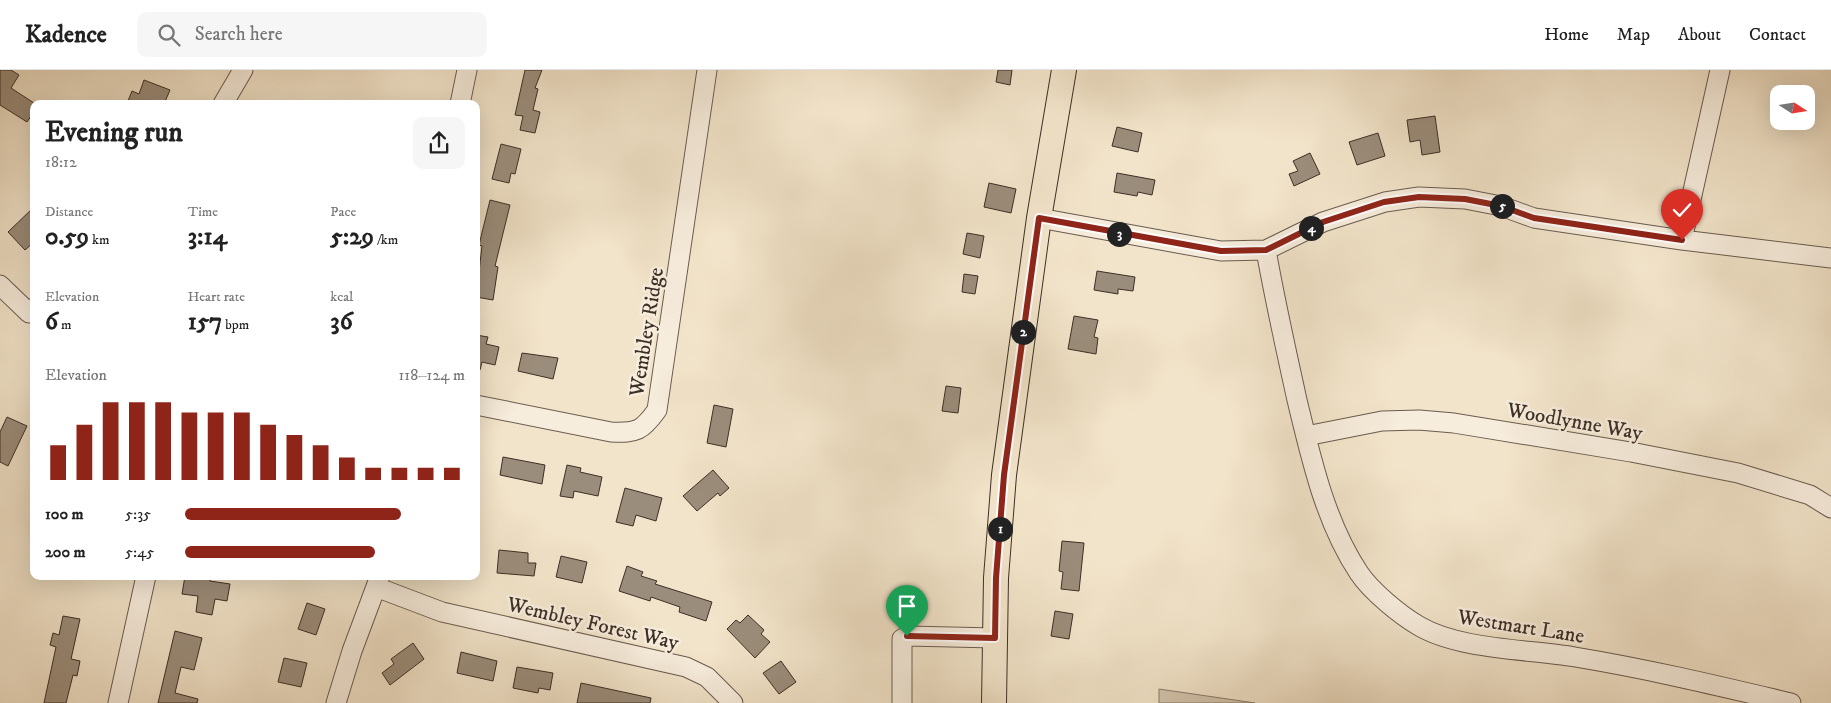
<!DOCTYPE html>
<html lang="en">
<head>
<meta charset="utf-8">
<style>
	:root { --surface:#fff; --page:#f6f6f6; --text:#222; --muted:#767676; --line:#e0e0e0; --accent:#8f2418 }
	body { margin:0; font-family:"IM FELL DW Pica",serif; background:var(--page); color:var(--text); height:100vh; display:flex; flex-direction:column; font-size:19px; white-space:nowrap }
	* { box-sizing:border-box; margin:0 }
	p { font-size:16px; color:var(--muted) }
	.icon { flex:none; width:28px; height:28px; fill:none; stroke:currentColor; stroke-width:2; stroke-linecap:round; stroke-linejoin:round }
	.map { position:relative; flex:1; overflow:hidden }
	.drawer { position:absolute; left:30px; top:30px; width:450px; height:480px; display:flex; flex-direction:column; background:var(--surface); border-radius:10px; box-shadow:0 5px 20px #0002 }
	.drawer>* { flex:none }
	.needle { width:32px; rotate:102deg }
	.controls { position:absolute; left:1770px; top:15px; display:grid; gap:10px }
	.controls a { display:grid; place-items:center; width:45px; height:45px; border-radius:10px; background:var(--surface); box-shadow:0 5px 20px #0002; font-size:25px }
	.pin { position:absolute; display:grid; place-items:center; width:42px; height:42px; color:#fff; margin:-51px -21px; border-radius:50% 50% 50% 0; rotate:-45deg; box-shadow:0 0 5px #0007 }
	.pin .icon { rotate:45deg }
	.km { position:absolute; width:25px; height:25px; margin:-12px; border-radius:50%; background:#222; color:#fff; font-size:14px; line-height:25px; text-align:center }
	.round { display:grid; place-items:center; flex:none; width:52px; height:52px; border-radius:10px; background:var(--page) }
	.head { display:flex; align-items:center; justify-content:space-between; height:85px; padding:0 15px }
	h1 { font-size:28px; font-weight:800; line-height:38px }
	.metrics { display:grid; grid-template-columns:repeat(3,1fr); gap:8px; height:85px; padding:5px 15px }
	.metrics div { display:grid; align-content:center }
	.metrics b { font-size:25px; font-weight:800 }
	.metrics small { font-size:14px; font-weight:400 }
	.metrics p { font-size:14px }
	.chart { height:140px; padding:10px 15px }
	.chart p { display:flex; justify-content:space-between }
	.chart svg { width:100%; height:90px; margin-top:5px; stroke:var(--accent); stroke-width:6 }
	ul { padding:0 15px; list-style:none; font-size:16px }
	li { display:grid; grid-template-columns:80px 60px 1fr; align-items:center; height:38px }
	li i { height:12px; border-radius:6px; background:var(--accent) }
	header { display:flex; align-items:center; gap:30px; box-sizing:border-box; height:70px; padding:0 25px; background:var(--surface); border-bottom:1px solid var(--line) }
	header strong { font-size:24px }
	nav { display:flex; gap:28px; margin-inline-start:auto; font-size:18px }
	.search { width:350px; height:45px; background:var(--page); display:flex; align-items:center; gap:12px; box-sizing:border-box; padding:0 18px; border-radius:10px; color:var(--muted); font-size:19px }
	.map>svg:first-child { display:block }
	.green { fill:#d3c5ae; stroke:#887a6a }
	.building { fill:#9b8d7b; stroke:#3c2f26 }
	.lines { fill:none; stroke-linecap:round; stroke-linejoin:round }
	.minor-casing { stroke:#6a5c4f; stroke-width:21 }
	.major-casing { stroke:#3c2f26; stroke-width:26 }
	.minor { stroke:#f7eddd; stroke-width:19 }
	.major { stroke:#f2e4ca; stroke-width:24 }
	.route-casing { stroke:#fff; stroke-width:10 }
	.route { stroke:#8f2418; stroke-width:6 }
	.labels { text-anchor:middle; stroke-width:5; stroke-linejoin:round; paint-order:stroke }
	.street-label { font-size:21px; fill:#3c2f26; stroke:#f7eddd }
</style>
</head>
<body>
<header>
<strong>Kadence</strong>
<div class="search"><svg class="icon" aria-label="search" viewBox="0 0 24 24"><circle cx="10" cy="10" r="6"/><path d="M15 15l6 6"/></svg>Search here</div>
<nav><a>Home</a><a>Map</a><a>About</a><a>Contact</a></nav>
</header>
<div class="map">
<svg width="1831" height="633" viewBox="0 0 1831 633">
	<rect width="100%" height="100%" fill="#f2e4ca"/>
	<filter id="stains"><feTurbulence type="fractalNoise" baseFrequency=".004" numOctaves="4"/><feColorMatrix values="0 0 0 0 .2 0 0 0 0 .09 0 0 0 0 .02 0 0 0 .5 -.17"/></filter>
	<radialGradient id="worn" r=".72"><stop offset=".6" stop-color="#630" stop-opacity="0"/><stop offset="1" stop-color="#630" stop-opacity=".3"/></radialGradient>
	<path class="green" d="M1159,619L1255,633H1159Z"/>
	<path class="building" d="M0,0H11L19,5L11,18L34,33V42L27,52L0,35Z
		M525,0H542L535,18L538,19L533,40L540,42L535,63L520,60L523,46L515,45Z
		M998,0H1012L1010,15L996,12Z
		M144,10L170,20L164,34H134L128,31L132,21L139,24Z
		M1435,46L1440,82L1422,85L1420,70L1410,72L1407,50Z
		M1117,57L1142,63L1138,82L1112,76Z
		M1378,63L1385,86L1357,95L1349,72Z
		M501,74L521,79L515,104L511,103L509,113L492,109Z
		M1310,83L1320,104L1294,116L1289,104L1298,101L1293,91Z
		M1117,103L1155,110L1152,125L1138,122L1137,126L1114,122Z
		M989,113L1016,119L1011,143L984,137Z
		M490,130L510,135L495,196L498,197L493,230L476,227L482,176L479,175Z
		M34,137V172L25,180L8,162Z
		M967,163L984,166L980,188L963,184Z
		M1097,201L1135,207L1133,221L1118,219V224L1094,220Z
		M964,204L978,206L975,224L962,222Z
		M1074,246L1098,250L1094,267L1098,268L1096,284L1068,279Z
		M476,265L488,267L486,274L499,277L495,295L482,292L480,300L476,299Z
		M522,283L558,288L553,309L518,301Z
		M946,316L961,318L958,343L942,341Z
		M714,335L733,339L726,377L707,373Z
		M7,347L27,356L8,396L0,392V362Z
		M503,387L545,395L542,414L500,405Z
		M567,395L581,398L580,402L602,407L598,426L574,421L573,428L560,426Z
		M713,400L729,418L720,426L718,423L697,441L683,426Z
		M625,418L662,428L656,451L636,445L633,456L616,452Z
		M1062,471L1084,473L1079,521L1061,519L1063,502L1059,501Z
		M499,480L528,483V493H536L534,506L497,503Z
		M561,486L587,492L582,513L556,507Z
		M627,496L643,502L641,506L657,511L655,514L712,532L706,551L679,542L680,537L651,527L650,531L619,521Z
		M185,506H210V511L230,514L227,531L215,529L212,545L196,542L198,526L182,524Z
		M307,533L325,539L316,565L298,559Z
		M1055,541L1073,544L1069,569L1051,566Z
		M748,545L764,560L761,564L770,572L755,588L727,559L736,550L740,553Z
		M63,546L80,549L71,589L80,591L77,606L73,605L66,633H44L56,577L50,575L53,563L59,565Z
		M175,561L202,568L194,600L181,597L175,623L198,629L197,633H158Z
		M413,573L424,589L390,615L382,603L394,594L391,589Z
		M461,582L497,591L493,611L457,603Z
		M284,588L307,593L301,617L278,612Z
		M781,591L796,612L779,624L763,603Z
		M517,597L553,603L550,620L539,618L538,623L513,618Z
		M581,613L651,628L650,633H577Z"/>
	<g class="lines">
		<defs>
			<path id="minor" d="M223,34L243,0
				M460,34L467,0
				M1039,148L1221,181L1266,180L1323,152L1385,132L1419,127L1465,129L1501,136L1534,148L1682,170L1831,188
				M1682,170L1720,0
				M1266,180C1275,231 1286,280 1297,330C1311,388 1325,452 1359,503C1371,521 1400,545 1419,556C1460,580 1528,579 1575,587C1648,599 1719,616 1791,633
				M0,215L29,243L34,238
				M476,335L611,362C637,363 642,361 657,340L707,0
				M1306,366L1382,351L1419,350L1454,353L1631,382L1738,403L1810,425L1831,438
				M376,517L442,542L686,597L707,607L733,633
				M118,633L146,506
				M336,633L352,581L380,506
				M902,633V569L907,566L995,568"/>
			<path id="major" d="M994,633L996,508L1004,405L1039,148L1064,0"/>
		</defs>
		<use href="#minor" class="minor-casing"/>
		<use href="#major" class="major-casing"/>
		<use href="#minor" class="minor"/>
		<use href="#major" class="major"/>
	</g>
	<g class="lines">
		<defs>
			<path id="route" d="M907,566L995,568L996,508L1004,405L1039,148L1221,181L1266,180L1323,152L1384,132L1419,127L1465,129L1501,136L1534,148L1682,170"/>
		</defs>
		<use href="#route" class="route-casing"/>
		<use href="#route" class="route"/>
	</g>
	<g class="labels">
		<g class="street-label">
			<text transform="translate(646 262) rotate(-81)" y="7">Wembley Ridge</text>
			<text transform="translate(1575 351) rotate(10)" y="7">Woodlynne Way</text>
			<text transform="translate(593 553) rotate(13)" y="7">Wembley Forest Way</text>
			<text transform="translate(1521 556) rotate(9)" y="7">Westmart Lane</text>
		</g>
	</g>
	<rect width="100%" height="100%" filter="url(#stains)"/>
	<rect width="100%" height="100%" fill="url(#worn)"/>
</svg>
<div class="controls">
<a><svg class="needle" viewBox="-14 -14 28 28"><path d="M0-13l5 13h-10z" fill="#e53935"/><path d="M0 13l5-13h-10z" fill="#767676"/></svg></a>
</div>
<div class="pin" style="left:907px;top:566px;background:#1e9e55"><svg class="icon" aria-label="arrive" viewBox="0 0 24 24"><path d="M6 21V4h12l-3 4 3 4H6"/></svg></div>
<div class="pin" style="left:1682px;top:170px;background:#d93025"><svg class="icon" aria-label="check" viewBox="0 0 24 24"><path d="M5 12l5 5 9-10"/></svg></div>
<b class="km" style="left:1000px;top:459px">1</b>
<b class="km" style="left:1023px;top:262px">2</b>
<b class="km" style="left:1119px;top:164px">3</b>
<b class="km" style="left:1311px;top:158px">4</b>
<b class="km" style="left:1502px;top:136px">5</b>
<section class="drawer">
<div class="head"><div><h1>Evening run</h1><p>18:12</p></div><a class="round"><svg class="icon" aria-label="share" viewBox="0 0 24 24"><path d="M12 15V3M7 8l5-5 5 5M5 13v7h14v-7"/></svg></a></div>
<div class="metrics">
<div><p>Distance</p><b>0.59<small> km</small></b></div>
<div><p>Time</p><b>3:14</b></div>
<div><p>Pace</p><b>5:29<small> /km</small></b></div>
</div>
<div class="metrics">
<div><p>Elevation</p><b>6<small> m</small></b></div>
<div><p>Heart rate</p><b>157<small> bpm</small></b></div>
<div><p>kcal</p><b>36</b></div>
</div>
<div class="chart"><p><span>Elevation</span>118–124 m</p>
<svg viewBox="0 0 160 44" preserveAspectRatio="none"><path d="M5 44V27M15 44V17M25 44V6M35 44V6M45 44V6M55 44V11M65 44V11M75 44V11M85 44V17M95 44V22M105 44V27M115 44V33M125 44V38M135 44V38M145 44V38M155 44V38"/></svg>
</div>
<ul>
<li><b>100 m</b>5:35<i style="width:77%"></i></li>
<li><b>200 m</b>5:45<i style="width:68%"></i></li>
</ul>
</section>
</div>
</body>
</html>
